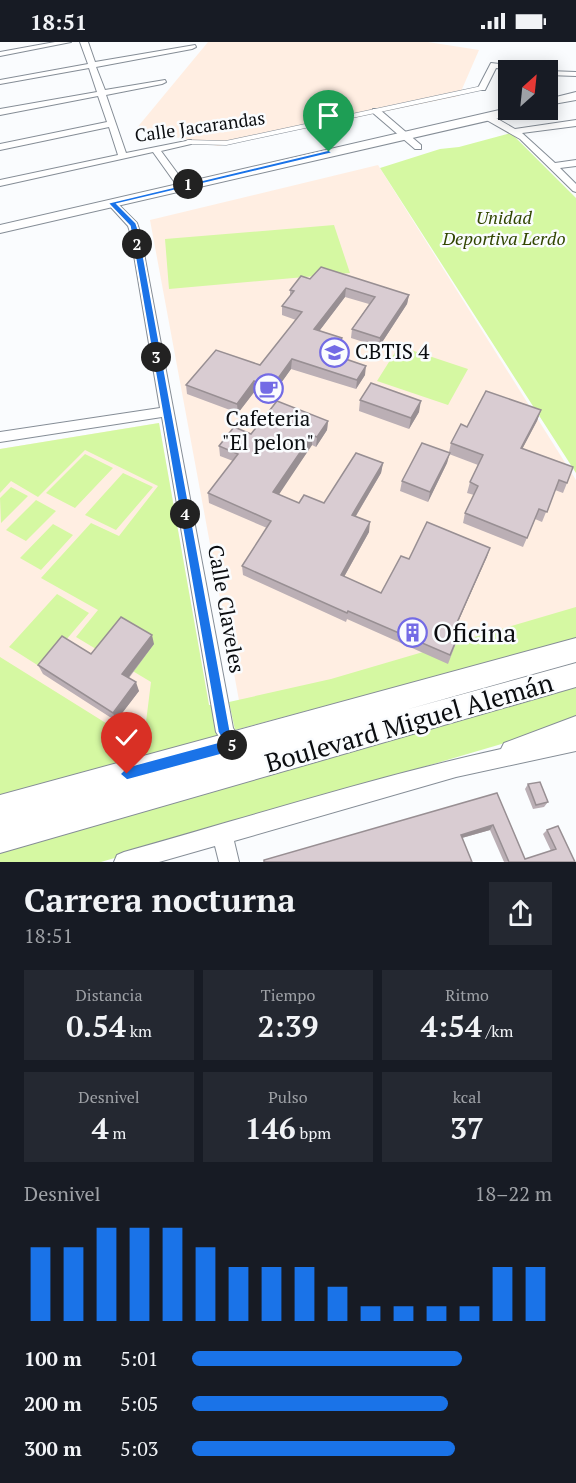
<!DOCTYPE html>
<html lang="es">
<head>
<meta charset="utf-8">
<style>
	:root { --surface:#171b24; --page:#242831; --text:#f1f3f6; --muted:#9ea1a6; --accent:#1a73e8 }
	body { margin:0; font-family:"PT Serif",serif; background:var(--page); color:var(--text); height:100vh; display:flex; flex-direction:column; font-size:22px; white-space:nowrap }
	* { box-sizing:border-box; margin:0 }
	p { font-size:20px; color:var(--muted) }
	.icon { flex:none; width:33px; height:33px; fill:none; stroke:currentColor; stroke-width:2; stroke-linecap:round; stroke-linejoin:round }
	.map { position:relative; height:820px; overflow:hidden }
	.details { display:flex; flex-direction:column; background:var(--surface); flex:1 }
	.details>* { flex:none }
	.needle { width:39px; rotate:27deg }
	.controls { position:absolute; left:498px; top:18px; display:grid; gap:12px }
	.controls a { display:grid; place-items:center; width:60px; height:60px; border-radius:0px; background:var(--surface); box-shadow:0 3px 15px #0003; font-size:30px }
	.pin { position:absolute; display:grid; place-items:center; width:51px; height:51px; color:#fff; margin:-62px -26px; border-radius:50% 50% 50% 0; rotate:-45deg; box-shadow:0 0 6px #0007 }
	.pin .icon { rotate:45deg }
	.km { position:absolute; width:30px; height:30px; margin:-15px; border-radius:50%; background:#222; color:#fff; font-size:16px; line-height:30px; text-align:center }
	.round { display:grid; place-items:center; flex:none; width:63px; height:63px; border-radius:0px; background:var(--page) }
	.headline { display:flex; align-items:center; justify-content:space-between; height:102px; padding:0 24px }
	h1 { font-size:33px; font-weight:600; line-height:45px }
	.figures { display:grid; grid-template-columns:repeat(3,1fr); gap:9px; height:102px; padding:6px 24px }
	.figures div { display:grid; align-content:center; border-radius:0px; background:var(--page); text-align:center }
	.figures b { font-size:30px; font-weight:600 }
	.figures small { font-size:16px; font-weight:400 }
	.figures p { font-size:16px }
	.chart { height:168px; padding:12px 24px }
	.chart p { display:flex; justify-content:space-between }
	.chart svg { width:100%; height:108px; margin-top:6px; stroke:var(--accent); stroke-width:6 }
	ul { padding:0 24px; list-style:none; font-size:20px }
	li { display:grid; grid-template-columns:96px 72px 1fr; align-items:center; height:45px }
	li i { height:15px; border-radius:8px; background:var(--accent) }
	.status { display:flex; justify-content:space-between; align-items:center; height:42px; padding:0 30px; background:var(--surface); direction:ltr }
	.status svg { height:16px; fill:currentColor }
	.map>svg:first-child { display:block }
	.education { fill:#ffeee2 }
	.green { fill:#d5f8a2 }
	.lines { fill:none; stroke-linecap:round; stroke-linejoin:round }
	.service-casing { stroke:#858d96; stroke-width:5 }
	.minor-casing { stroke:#858d96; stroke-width:2 }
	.secondary-casing { stroke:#858d96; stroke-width:2 }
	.primary-casing { stroke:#858d96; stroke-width:2 }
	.service { stroke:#fff; stroke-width:4 }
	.minor { fill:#fff; fill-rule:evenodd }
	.secondary { fill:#fff; fill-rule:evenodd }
	.primary { fill:#fff; fill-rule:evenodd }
	.wall { fill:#bbafb5 }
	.shaded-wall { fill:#988f93 }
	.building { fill:#d9ccd2; stroke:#988f93; stroke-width:1.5 }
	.route { fill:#1a73e8; stroke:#fff; stroke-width:1.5 }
	.labels { text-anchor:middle; stroke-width:5; stroke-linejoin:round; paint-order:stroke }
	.far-street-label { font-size:18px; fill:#0b0d10; stroke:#fafcfe }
	.far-park-label { font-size:18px; font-style:italic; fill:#314600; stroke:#fafcfe }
	.poi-label { font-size:21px; fill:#0b0d10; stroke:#fafcfe; text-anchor:start }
	.street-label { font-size:21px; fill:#0b0d10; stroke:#fafcfe }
	.near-poi-label { font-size:26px; fill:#0b0d10; stroke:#fafcfe; text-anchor:start }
	.near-street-label { font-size:26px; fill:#0b0d10; stroke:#fafcfe }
</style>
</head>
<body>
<div class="status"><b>18:51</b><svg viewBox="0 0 49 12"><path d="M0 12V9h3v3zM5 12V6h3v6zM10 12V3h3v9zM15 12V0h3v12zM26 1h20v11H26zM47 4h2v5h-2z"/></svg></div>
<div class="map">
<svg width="576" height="820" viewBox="0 0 576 820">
	<rect width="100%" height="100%" fill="#fafcfe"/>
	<path class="education" d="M208,0H428L479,8L459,54L218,104L136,87Z
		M378,123L576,438V596L243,680L150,178Z
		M159,381L215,696L0,744V407Z"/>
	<path class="green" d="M511,91L576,156V431L380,126L440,107L459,105Z
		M334,183L350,231L169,247L165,197Z
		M399,304L468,327L448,363L377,339Z
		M159,381L209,663H213L221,696L0,755V615L117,688L146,680L151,640L76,595L98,568L41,536L91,481L119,494L158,444L85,408L38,455L11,439L0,451V407Z
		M85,412L113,426L75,466L46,451Z
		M123,431L153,445L116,488L85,473Z
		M11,445L28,454L1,481L0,456Z
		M36,458L56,469L26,499L6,488Z
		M53,482L73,493L41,528L20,516Z
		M57,552L89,571L42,626L9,605Z
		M576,565V597L235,688L229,660L331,637Z
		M576,638V680L101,820H0V802Z"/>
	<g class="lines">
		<defs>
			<path id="service" d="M188,100L226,101L482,46"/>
			<path id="minor" d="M55,0H71L0,14V10Z
				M80,0H88L95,20L195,3L196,5L192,7L96,25L105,48L165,38L166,40L162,42L106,53L126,111L191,98V102L161,109L186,143L184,145H178L153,110L0,144V138L118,113L109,85L0,108V102L107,80L98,54L0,73V67L97,50L89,26L0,42V38L88,22Z
				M491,21L533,26L537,28L496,26L485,48H479L478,46Z
				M548,29L576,30V34L548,33Z
				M373,67H379L421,103V107H415L373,71Z
				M483,72H489L515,87L576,78V84L522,91L555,121L576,118V124L560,126L576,142V150L573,149L520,97L483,76Z
				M112,158L115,159L137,181L140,190L233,686L243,702L240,708L234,711L228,708L216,690L162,375L0,400V390L160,366L130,190L128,184L107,161Z
				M576,674V709L456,735L234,799L239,820H219L215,804L159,820H114L117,813L124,810C249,775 374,735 501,707L504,701Z"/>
			<path id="secondary" d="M576,50V58L548,63V57Z
				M508,66L523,68L517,72L0,191V183Z"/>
			<path id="primary" d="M576,596V620L405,668L576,621V645L0,811V753Z"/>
		</defs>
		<use href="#service" class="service-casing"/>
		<use href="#minor" class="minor-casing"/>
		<use href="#secondary" class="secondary-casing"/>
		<use href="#primary" class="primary-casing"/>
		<use href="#service" class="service"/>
		<use href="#minor" class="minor"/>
		<use href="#secondary" class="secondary"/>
		<use href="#primary" class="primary"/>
	</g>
	<path class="wall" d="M310,237L409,253L407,262L379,305L351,296L352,287L369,262L345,255L319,289L341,305L335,314L365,333L356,347L291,327L271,355L255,349L238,371L187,352L186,343L260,323L296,278L282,273V264L290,254V248Z
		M360,358L419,370L409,387L359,369Z
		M541,368L537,379L522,407L567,441L563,451L555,448L542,480L535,477L523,505L463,481L465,471L474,453L467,451L470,440L478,423L449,412L447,421L428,460L400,449L402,439L449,410L451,401L467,385Z
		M328,379L327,388L316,405L312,403L278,452L299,461H324L383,421L381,431L356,474L369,490L344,535L381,551L409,517L490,506L456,585L458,596L448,622L347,577L346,580L243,533L242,524L267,486L209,461L208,451L233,419L220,414L219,404L251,392Z
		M154,602L129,636L139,649L116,679L43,632L38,623L91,612Z
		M528,742L548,760L544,765L533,767L525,747Z
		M497,751L525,817L551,809L543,792L547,788L575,820H504L490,788L462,796L264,820Z"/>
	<path class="shaded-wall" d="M346,246L345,255L314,296V287Z
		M409,253L407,262L379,305L380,296Z
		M342,296L341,305L330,321L331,312Z
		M292,317L291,327L271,355V346Z
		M366,324L365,333L356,347L357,338Z
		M254,339L255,349L238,371L237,362Z
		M421,359L419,370L409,387L411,376Z
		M541,368L537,379L517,417L521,406Z
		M328,379L327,388L316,405L317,395Z
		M312,393V403L274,460L273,450Z
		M450,411L447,421L428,460L430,450Z
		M383,421L381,431L351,482L352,473Z
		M370,480L369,490L340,542L341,533Z
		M490,506L487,515L452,593L455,585Z
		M152,593L154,602L125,640L122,632Z
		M136,640L139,649L116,679L113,671Z
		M493,783L490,788L458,797L461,793Z"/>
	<path class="building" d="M321,225L409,253L380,296L352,287L375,255L346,246L314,287L342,296L331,312L366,324L357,338L292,317L271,346L254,339L237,362L186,343L216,308L260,323L302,270L282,264L294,249L290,248L301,234L310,237Z
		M371,341L421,359L411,376L360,358Z
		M486,349L541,368L521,406L573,425L567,441L559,438L547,470L539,467L527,496L465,471L478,444L470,440L483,413L451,401L461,382L467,385Z
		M277,359L328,379L317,395L312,393L273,450L299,461L304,453L324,461L356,411L383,421L352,473L370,480L341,533L381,551L401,514L409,517L427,480L490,506L455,585L461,587L450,613L348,569L347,571L242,524L271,479L208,451L238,412L219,404L234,385L251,392Z
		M422,401L450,411L430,450L402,439Z
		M121,575L152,593L122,632L136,640L113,671L38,623L62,594L91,612Z
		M540,740L548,760L536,763L528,742Z
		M497,751L525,817L556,807L547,788L558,784L575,820H509L493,783L461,793L472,820H264V818Z"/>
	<path class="route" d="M329,108L332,111L117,162L136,181L139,190L230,688L241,702L234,709L127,738L120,732L127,725L223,699L218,690L131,190L130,184L108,161Z"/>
	<defs>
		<symbol id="university-ring" viewBox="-11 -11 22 22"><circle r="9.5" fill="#fafcfe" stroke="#736be5" stroke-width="1.5"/><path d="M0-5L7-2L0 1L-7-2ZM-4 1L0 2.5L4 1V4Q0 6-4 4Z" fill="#736be5"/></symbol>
		<symbol id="cafe-ring" viewBox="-11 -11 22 22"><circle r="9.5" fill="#fafcfe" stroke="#736be5" stroke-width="1.5"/><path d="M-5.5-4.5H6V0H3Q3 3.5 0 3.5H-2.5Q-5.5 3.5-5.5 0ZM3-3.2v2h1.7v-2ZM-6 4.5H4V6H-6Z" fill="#736be5"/></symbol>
		<symbol id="building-ring" viewBox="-11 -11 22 22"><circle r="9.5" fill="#fafcfe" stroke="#736be5" stroke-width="1.5"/><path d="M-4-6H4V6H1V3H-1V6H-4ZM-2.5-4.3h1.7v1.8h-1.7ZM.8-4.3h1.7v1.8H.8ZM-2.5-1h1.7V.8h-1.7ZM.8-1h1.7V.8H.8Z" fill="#736be5"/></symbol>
	</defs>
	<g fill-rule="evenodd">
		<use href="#university-ring" x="318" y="294" width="33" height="33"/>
		<use href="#cafe-ring" x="252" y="330" width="33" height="33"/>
		<use href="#building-ring" x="396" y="574" width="33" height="33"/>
	</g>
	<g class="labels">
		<g class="far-street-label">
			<text transform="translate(200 85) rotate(-8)" y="6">Calle Jacarandas</text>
		</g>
		<g class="far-park-label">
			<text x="504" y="182">Unidad<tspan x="504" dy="21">Deportiva Lerdo</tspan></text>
		</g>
		<g class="poi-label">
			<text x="355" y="317">CBTIS 4</text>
			<text x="268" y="384" text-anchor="middle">Cafeteria<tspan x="268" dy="24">"El pelon"</tspan></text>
		</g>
		<g class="street-label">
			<text transform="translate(226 567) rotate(80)" y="7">Calle Claveles</text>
		</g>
		<g class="near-poi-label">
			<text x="433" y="600">Oficina</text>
		</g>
		<g class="near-street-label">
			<text transform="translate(409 681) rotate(-16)" y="9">Boulevard Miguel Alemán</text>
		</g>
	</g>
</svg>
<div class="controls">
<a><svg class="needle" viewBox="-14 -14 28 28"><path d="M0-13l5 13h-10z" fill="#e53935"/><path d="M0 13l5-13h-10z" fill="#9ea1a6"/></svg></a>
</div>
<div class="pin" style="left:329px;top:110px;background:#1e9e55"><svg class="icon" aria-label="arrive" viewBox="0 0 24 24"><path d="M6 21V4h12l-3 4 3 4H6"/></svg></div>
<div class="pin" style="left:127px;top:732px;background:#d93025"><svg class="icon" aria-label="check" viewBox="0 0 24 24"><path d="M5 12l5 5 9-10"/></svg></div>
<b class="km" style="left:188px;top:142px">1</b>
<b class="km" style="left:137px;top:202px">2</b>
<b class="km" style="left:156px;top:315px">3</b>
<b class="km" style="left:185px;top:472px">4</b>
<b class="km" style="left:232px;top:703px">5</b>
</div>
<section class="details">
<div class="headline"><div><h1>Carrera nocturna</h1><p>18:51</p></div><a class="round"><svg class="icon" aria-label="share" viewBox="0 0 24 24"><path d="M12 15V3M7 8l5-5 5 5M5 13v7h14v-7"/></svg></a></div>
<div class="figures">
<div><p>Distancia</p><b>0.54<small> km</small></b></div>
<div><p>Tiempo</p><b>2:39</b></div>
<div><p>Ritmo</p><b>4:54<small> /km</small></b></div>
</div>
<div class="figures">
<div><p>Desnivel</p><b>4<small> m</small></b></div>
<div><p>Pulso</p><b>146<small> bpm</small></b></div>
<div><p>kcal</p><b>37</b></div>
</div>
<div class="chart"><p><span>Desnivel</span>18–22 m</p>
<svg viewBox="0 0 160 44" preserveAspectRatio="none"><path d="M5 44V14M15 44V14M25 44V6M35 44V6M45 44V6M55 44V14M65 44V22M75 44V22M85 44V22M95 44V30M105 44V38M115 44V38M125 44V38M135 44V38M145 44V22M155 44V22"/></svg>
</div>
<ul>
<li><b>100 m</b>5:01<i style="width:75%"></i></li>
<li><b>200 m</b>5:05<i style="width:71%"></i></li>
<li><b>300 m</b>5:03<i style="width:73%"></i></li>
</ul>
</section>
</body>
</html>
